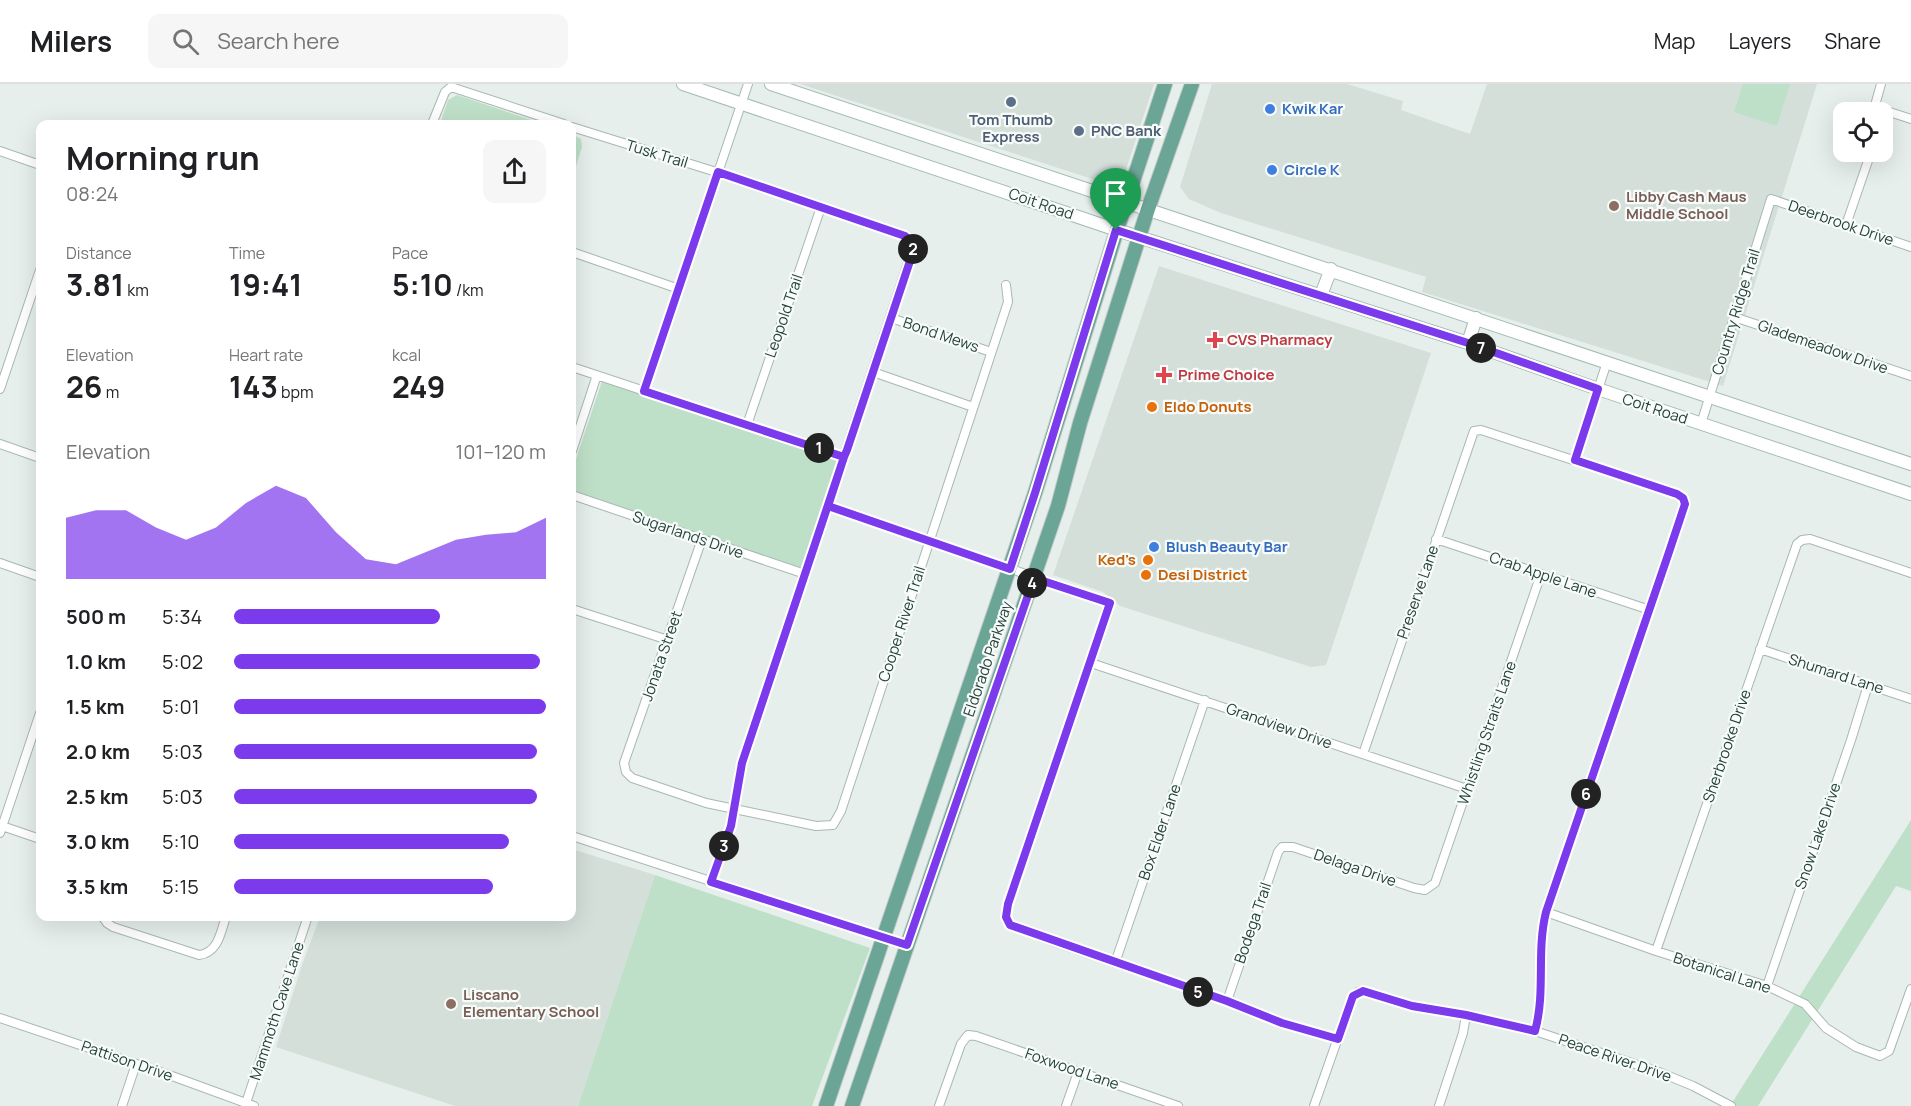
<!DOCTYPE html>
<html lang="en">
<head>
<meta charset="utf-8">
<style>
	:root { --surface:#fff; --page:#f6f6f6; --text:#202124; --muted:#757577; --line:#e0e0e0; --accent:#7c3aed }
	body { margin:0; font-family:Manrope,sans-serif; background:var(--page); color:var(--text); height:100vh; display:flex; flex-direction:column; font-size:22px; white-space:nowrap }
	* { box-sizing:border-box; margin:0 }
	p { font-size:20px; color:var(--muted) }
	.icon { flex:none; width:33px; height:33px; fill:none; stroke:currentColor; stroke-width:2; stroke-linecap:round; stroke-linejoin:round }
	.map { position:relative; flex:1; overflow:hidden }
	.details { position:absolute; left:36px; top:36px; width:540px; height:801px; display:flex; flex-direction:column; background:var(--surface); border-radius:12px; box-shadow:0 6px 24px #0002 }
	.details>* { flex:none }
	.buttons { position:absolute; left:1833px; top:18px; display:grid; gap:12px }
	.buttons a { display:grid; place-items:center; width:60px; height:60px; border-radius:12px; background:var(--surface); box-shadow:0 6px 24px #0002; font-size:30px }
	.pin { position:absolute; display:grid; place-items:center; width:51px; height:51px; color:#fff; margin:-62px -26px; border-radius:50% 50% 50% 0; rotate:-45deg; box-shadow:0 0 6px #0007 }
	.pin .icon { rotate:45deg }
	.km { position:absolute; width:30px; height:30px; margin:-15px; border-radius:50%; background:#222; color:#fff; font-size:16px; line-height:30px; text-align:center }
	.round { display:grid; place-items:center; flex:none; width:63px; height:63px; border-radius:12px; background:var(--page) }
	.headline { display:flex; align-items:center; justify-content:space-between; height:102px; padding:0 30px }
	h1 { font-size:33px; font-weight:700; line-height:45px }
	.figures { display:grid; grid-template-columns:repeat(3,1fr); gap:9px; height:102px; padding:6px 30px }
	.figures div { display:grid; align-content:center }
	.figures b { font-size:30px; font-weight:700 }
	.figures small { font-size:16px; font-weight:400 }
	.figures p { font-size:16px }
	.chart { height:168px; padding:12px 30px }
	.chart p { display:flex; justify-content:space-between }
	.chart svg { width:100%; height:108px; margin-top:6px; fill:var(--accent); opacity:.7 }
	ul { padding:0 30px; list-style:none; font-size:20px }
	li { display:grid; grid-template-columns:96px 72px 1fr; align-items:center; height:45px }
	li i { height:15px; border-radius:8px; background:var(--accent) }
	header { display:flex; align-items:center; gap:36px; box-sizing:border-box; height:84px; padding:0 30px; background:var(--surface); border-bottom:2px solid var(--line) }
	header strong { font-size:28px }
	nav { display:flex; gap:33px; margin-inline-start:auto; font-size:21px }
	.search { width:420px; height:54px; background:var(--page); display:flex; align-items:center; gap:15px; box-sizing:border-box; padding:0 21px; border-radius:12px; color:var(--muted); font-size:22px }
	.map>svg:first-child { display:block }
	.built { fill:#d4dfda }
	.green { fill:#bfe0c8 }
	.lines { fill:none; stroke-linecap:round; stroke-linejoin:round }
	.minor-casing { stroke:#a8b8b2; stroke-width:10 }
	.secondary-casing { stroke:#a4bbb3; stroke-width:14 }
	.primary-casing { stroke:#c2cac8; stroke-width:16 }
	.minor { stroke:#fff; stroke-width:8 }
	.secondary { stroke:#fff; stroke-width:12 }
	.primary { stroke:#6aa596; stroke-width:14 }
	.route-casing { stroke:#fff; stroke-width:12 }
	.route { stroke:#7c3aed; stroke-width:8 }
	.service-dot { fill:#5c6f8a; stroke:#f7fbf9; stroke-width:2 }
	.shop-dot { fill:#3f7fe0; stroke:#f7fbf9; stroke-width:2 }
	.education-dot { fill:#8d6e63; stroke:#f7fbf9; stroke-width:2 }
	.health-dot { fill:#e0444e; stroke:#f7fbf9; stroke-width:2 }
	.food-dot { fill:#e8710a; stroke:#f7fbf9; stroke-width:2 }
	.labels { text-anchor:middle; stroke-width:4.5; stroke-linejoin:round; paint-order:stroke }
	.shop-label { font-size:15px; font-weight:bold; fill:#366cbe; stroke:#f7fbf9; text-anchor:start }
	.service-label { font-size:15px; font-weight:bold; fill:#4e5e75; stroke:#f7fbf9 }
	.street-label { font-size:15px; fill:#24423a; stroke:#f7fbf9 }
	.education-label { font-size:15px; font-weight:bold; fill:#785e54; stroke:#f7fbf9; text-anchor:start }
	.health-label { font-size:15px; font-weight:bold; fill:#be3a42; stroke:#f7fbf9; text-anchor:start }
	.food-label { font-size:15px; font-weight:bold; fill:#c56008; stroke:#f7fbf9; text-anchor:start }
</style>
</head>
<body>
<header>
<strong>Milers</strong>
<div class="search"><svg class="icon" aria-label="search" viewBox="0 0 24 24"><circle cx="10" cy="10" r="6"/><path d="M15 15l6 6"/></svg>Search here</div>
<nav><a>Map</a><a>Layers</a><a>Share</a></nav>
</header>
<div class="map">
<svg width="1911" height="1022" viewBox="0 0 1911 1022">
	<rect width="100%" height="100%" fill="#e6efeb"/>
	<path class="built" d="M800,0H1154L1120,104Z
		M1212,0H1347L1403,17L1401,26L1470,50L1487,0H1817L1723,302L1422,208L1426,193L1221,129L1189,115L1180,103Z
		M1159,182L1431,269L1326,581L1311,583L1120,522L1103,508L1053,491Z
		M572,765L655,791L578,1022H455L276,963L303,878L320,833L572,832Z"/>
	<path class="green" d="M1743,0H1790L1777,42L1734,28Z
		M457,11L543,40H440L448,16Z
		M572,50L581,55L582,63L572,95Z
		M602,297L838,377L801,484L572,406V387Z
		M1911,736V807L1896,802L1758,1022H1730Z
		M655,791L870,864L812,1022H578Z"/>
	<g class="lines">
		<defs>
			<path id="minor" d="M1874,23L1911,35
				M1874,25L1881,0
				M432,40L445,8L451,3L564,40
				M572,43L742,96L905,152L911,158L913,164L742,679L731,742L711,798
				M0,67L40,81
				M1846,141L1871,68
				M572,168L679,205
				M1734,233L1911,292
				M891,234L991,268
				M572,283L844,373
				M873,288L973,323
				M0,305L40,186
				M644,307L748,0
				M1701,340L1771,115L1911,163
				M747,341L821,123
				M0,360L40,374
				M572,367L597,291
				M1575,376L1607,278
				M572,411L805,490
				M828,422L1110,519L1008,820L1006,833L1009,840L1055,858L1227,917L1282,939L1338,955
				M702,455L624,679L626,688L632,694L706,719L816,742L833,741L841,727L1008,218L1006,201
				M1436,455L1650,526
				M0,479L40,493
				M572,525L668,556
				M1760,565L1911,615
				M1091,579L1467,705
				M1363,670L1474,347L1481,346L1677,410L1683,414L1685,420L1668,471L1546,828C1536,868 1546,908 1535,947
				M2,742L40,755
				M0,749L40,629
				M572,752L907,861
				M1546,828L1656,867L1767,902L1805,920L1826,944L1856,963L1880,972L1889,967L1911,905
				M102,832L107,839L113,843L199,871C218,869 221,848 226,832
				M1656,867L1797,460L1802,456L1810,455L1911,489
				M1115,879L1205,616
				M1767,902L1851,656L1868,601
				M1227,917L1278,768L1282,763H1293L1414,804L1425,806L1435,799L1541,490
				M0,934L172,992L254,1022
				M122,1022L136,980
				M245,1022L308,832
				M939,1022L961,960L968,951L976,952L1178,1022
				M1066,1022L1078,988
				M1314,1022L1352,914L1358,908L1363,907L1412,922L1466,931L1535,947L1659,988L1693,1002L1731,1022
				M1439,1022L1463,949L1466,931"/>
			<path id="secondary" d="M683,0L1117,146L1468,259L1598,305L1911,410
				M771,0L1911,380
				M1321,211L1331,185
				M1468,259L1476,234"/>
			<path id="primary" d="M826,1022L1035,409L1117,146L1165,0
				M852,1022L1058,422L1080,339L1148,125L1192,0"/>
		</defs>
		<use href="#minor" class="minor-casing"/>
		<use href="#secondary" class="secondary-casing"/>
		<use href="#primary" class="primary-casing"/>
		<use href="#minor" class="minor"/>
		<use href="#secondary" class="secondary"/>
		<use href="#primary" class="primary"/>
	</g>
	<g class="lines">
		<defs>
			<path id="route" d="M1116,146L1035,409L1010,485L828,422L844,373L644,307L718,88L905,152C912,158 913,162 912,171L847,366L844,373L742,679L731,742L711,798L907,861L1034,494L1110,519L1008,820L1006,833L1010,841L1227,917L1282,939L1338,955L1353,912L1363,907L1412,922L1466,931L1535,947C1546,907 1536,869 1546,828L1668,471L1685,420L1683,414L1677,410L1575,376L1598,305L1468,259L1116,146"/>
		</defs>
		<use href="#route" class="route-casing"/>
		<use href="#route" class="route"/>
	</g>
	<g class="service-dot">
		<circle cx="1011" cy="18" r="6"/>
		<circle cx="1079" cy="47" r="6"/>
	</g>
	<g class="shop-dot">
		<circle cx="1270" cy="25" r="6"/>
		<circle cx="1272" cy="86" r="6"/>
		<circle cx="1154" cy="463" r="6"/>
	</g>
	<g class="education-dot">
		<circle cx="1614" cy="122" r="6"/>
		<circle cx="451" cy="920" r="6"/>
	</g>
	<g class="health-dot">
		<path d="M1212 247h6v6h6v6h-6v6h-6v-6h-6v-6h6z"/>
		<path d="M1161 282h6v6h6v6h-6v6h-6v-6h-6v-6h6z"/>
	</g>
	<g class="food-dot">
		<circle cx="1152" cy="323" r="6"/>
		<circle cx="1148" cy="476" r="6"/>
		<circle cx="1146" cy="491" r="6"/>
	</g>
	<g class="labels">
		<g class="shop-label">
			<text x="1282" y="30">Kwik Kar</text>
			<text x="1284" y="91">Circle K</text>
			<text x="1166" y="468">Blush Beauty Bar</text>
		</g>
		<g class="service-label">
			<text x="1011" y="41">Tom Thumb<tspan x="1011" dy="17">Express</tspan></text>
			<text x="1091" y="52" text-anchor="start">PNC Bank</text>
		</g>
		<g class="street-label">
			<text transform="translate(657 70) rotate(17)" y="5">Tusk Trail</text>
			<text transform="translate(1041 120) rotate(19)" y="5">Coit Road</text>
			<text transform="translate(1841 139) rotate(19)" y="5">Deerbrook Drive</text>
			<text transform="translate(1736 228) rotate(-73)" y="5">Country Ridge Trail</text>
			<text transform="translate(784 232) rotate(-71)" y="5">Leopold Trail</text>
			<text transform="translate(941 251) rotate(19)" y="5">Bond Mews</text>
			<text transform="translate(1823 263) rotate(19)" y="5">Glademeadow Drive</text>
			<text transform="translate(1655 325) rotate(18)" y="5">Coit Road</text>
			<text transform="translate(688 451) rotate(19)" y="5">Sugarlands Drive</text>
			<text transform="translate(1543 491) rotate(19)" y="5">Crab Apple Lane</text>
			<text transform="translate(1418 508) rotate(-71)" y="5">Preserve Lane</text>
			<text transform="translate(902 540) rotate(-72)" y="5">Cooper River Trail</text>
			<text transform="translate(662 572) rotate(-71)" y="5">Jonata Street</text>
			<text transform="translate(988 575) rotate(-71)" y="5">Eldorado Parkway</text>
			<text transform="translate(1836 590) rotate(18)" y="5">Shumard Lane</text>
			<text transform="translate(1279 642) rotate(19)" y="5">Grandview Drive</text>
			<text transform="translate(1487 649) rotate(-71)" y="5">Whistling Straits Lane</text>
			<text transform="translate(1727 662) rotate(-71)" y="5">Sherbrooke Drive</text>
			<text transform="translate(1160 748) rotate(-71)" y="5">Box Elder Lane</text>
			<text transform="translate(1818 752) rotate(-71)" y="5">Snow Lake Drive</text>
			<text transform="translate(1355 784) rotate(19)" y="5">Delaga Drive</text>
			<text transform="translate(1253 839) rotate(-71)" y="5">Bodega Trail</text>
			<text transform="translate(1722 889) rotate(18)" y="5">Botanical Lane</text>
			<text transform="translate(277 927) rotate(-72)" y="5">Mammoth Cave Lane</text>
			<text transform="translate(1615 974) rotate(19)" y="5">Peace River Drive</text>
			<text transform="translate(127 977) rotate(19)" y="5">Pattison Drive</text>
			<text transform="translate(1072 985) rotate(19)" y="5">Foxwood Lane</text>
		</g>
		<g class="education-label">
			<text x="1626" y="118">Libby Cash Maus<tspan x="1626" dy="17">Middle School</tspan></text>
			<text x="463" y="916">Liscano<tspan x="463" dy="17">Elementary School</tspan></text>
		</g>
		<g class="health-label">
			<text x="1227" y="261">CVS Pharmacy</text>
			<text x="1178" y="296">Prime Choice</text>
		</g>
		<g class="food-label">
			<text x="1164" y="328">Eldo Donuts</text>
			<text x="1136" y="481" text-anchor="end">Ked's</text>
			<text x="1158" y="496">Desi District</text>
		</g>
	</g>
</svg>
<div class="buttons">
<a><svg class="icon" aria-label="locate" viewBox="0 0 24 24"><circle cx="12" cy="12" r="6"/><path d="M12 2v4M12 18v4M2 12h4M18 12h4"/></svg></a>
</div>
<div class="pin" style="left:1116px;top:146px;background:#1e9e55"><svg class="icon" aria-label="arrive" viewBox="0 0 24 24"><path d="M6 21V4h12l-3 4 3 4H6"/></svg></div>
<b class="km" style="left:819px;top:364px">1</b>
<b class="km" style="left:913px;top:165px">2</b>
<b class="km" style="left:724px;top:762px">3</b>
<b class="km" style="left:1032px;top:499px">4</b>
<b class="km" style="left:1198px;top:908px">5</b>
<b class="km" style="left:1586px;top:710px">6</b>
<b class="km" style="left:1481px;top:264px">7</b>
<section class="details">
<div class="headline"><div><h1>Morning run</h1><p>08:24</p></div><a class="round"><svg class="icon" aria-label="share" viewBox="0 0 24 24"><path d="M12 15V3M7 8l5-5 5 5M5 13v7h14v-7"/></svg></a></div>
<div class="figures">
<div><p>Distance</p><b>3.81<small> km</small></b></div>
<div><p>Time</p><b>19:41</b></div>
<div><p>Pace</p><b>5:10<small> /km</small></b></div>
</div>
<div class="figures">
<div><p>Elevation</p><b>26<small> m</small></b></div>
<div><p>Heart rate</p><b>143<small> bpm</small></b></div>
<div><p>kcal</p><b>249</b></div>
</div>
<div class="chart"><p><span>Elevation</span>101–120 m</p>
<svg viewBox="0 0 160 44" preserveAspectRatio="none"><path d="M0 44V19L10 16L20 16L30 23L40 28L50 23L60 13L70 6L80 11L90 25L100 36L110 38L120 33L130 28L140 26L150 25L160 19V44z"/></svg>
</div>
<ul>
<li><b>500 m</b>5:34<i style="width:66%"></i></li>
<li><b>1.0 km</b>5:02<i style="width:98%"></i></li>
<li><b>1.5 km</b>5:01<i style="width:100%"></i></li>
<li><b>2.0 km</b>5:03<i style="width:97%"></i></li>
<li><b>2.5 km</b>5:03<i style="width:97%"></i></li>
<li><b>3.0 km</b>5:10<i style="width:88%"></i></li>
<li><b>3.5 km</b>5:15<i style="width:83%"></i></li>
</ul>
</section>
</div>
</body>
</html>
